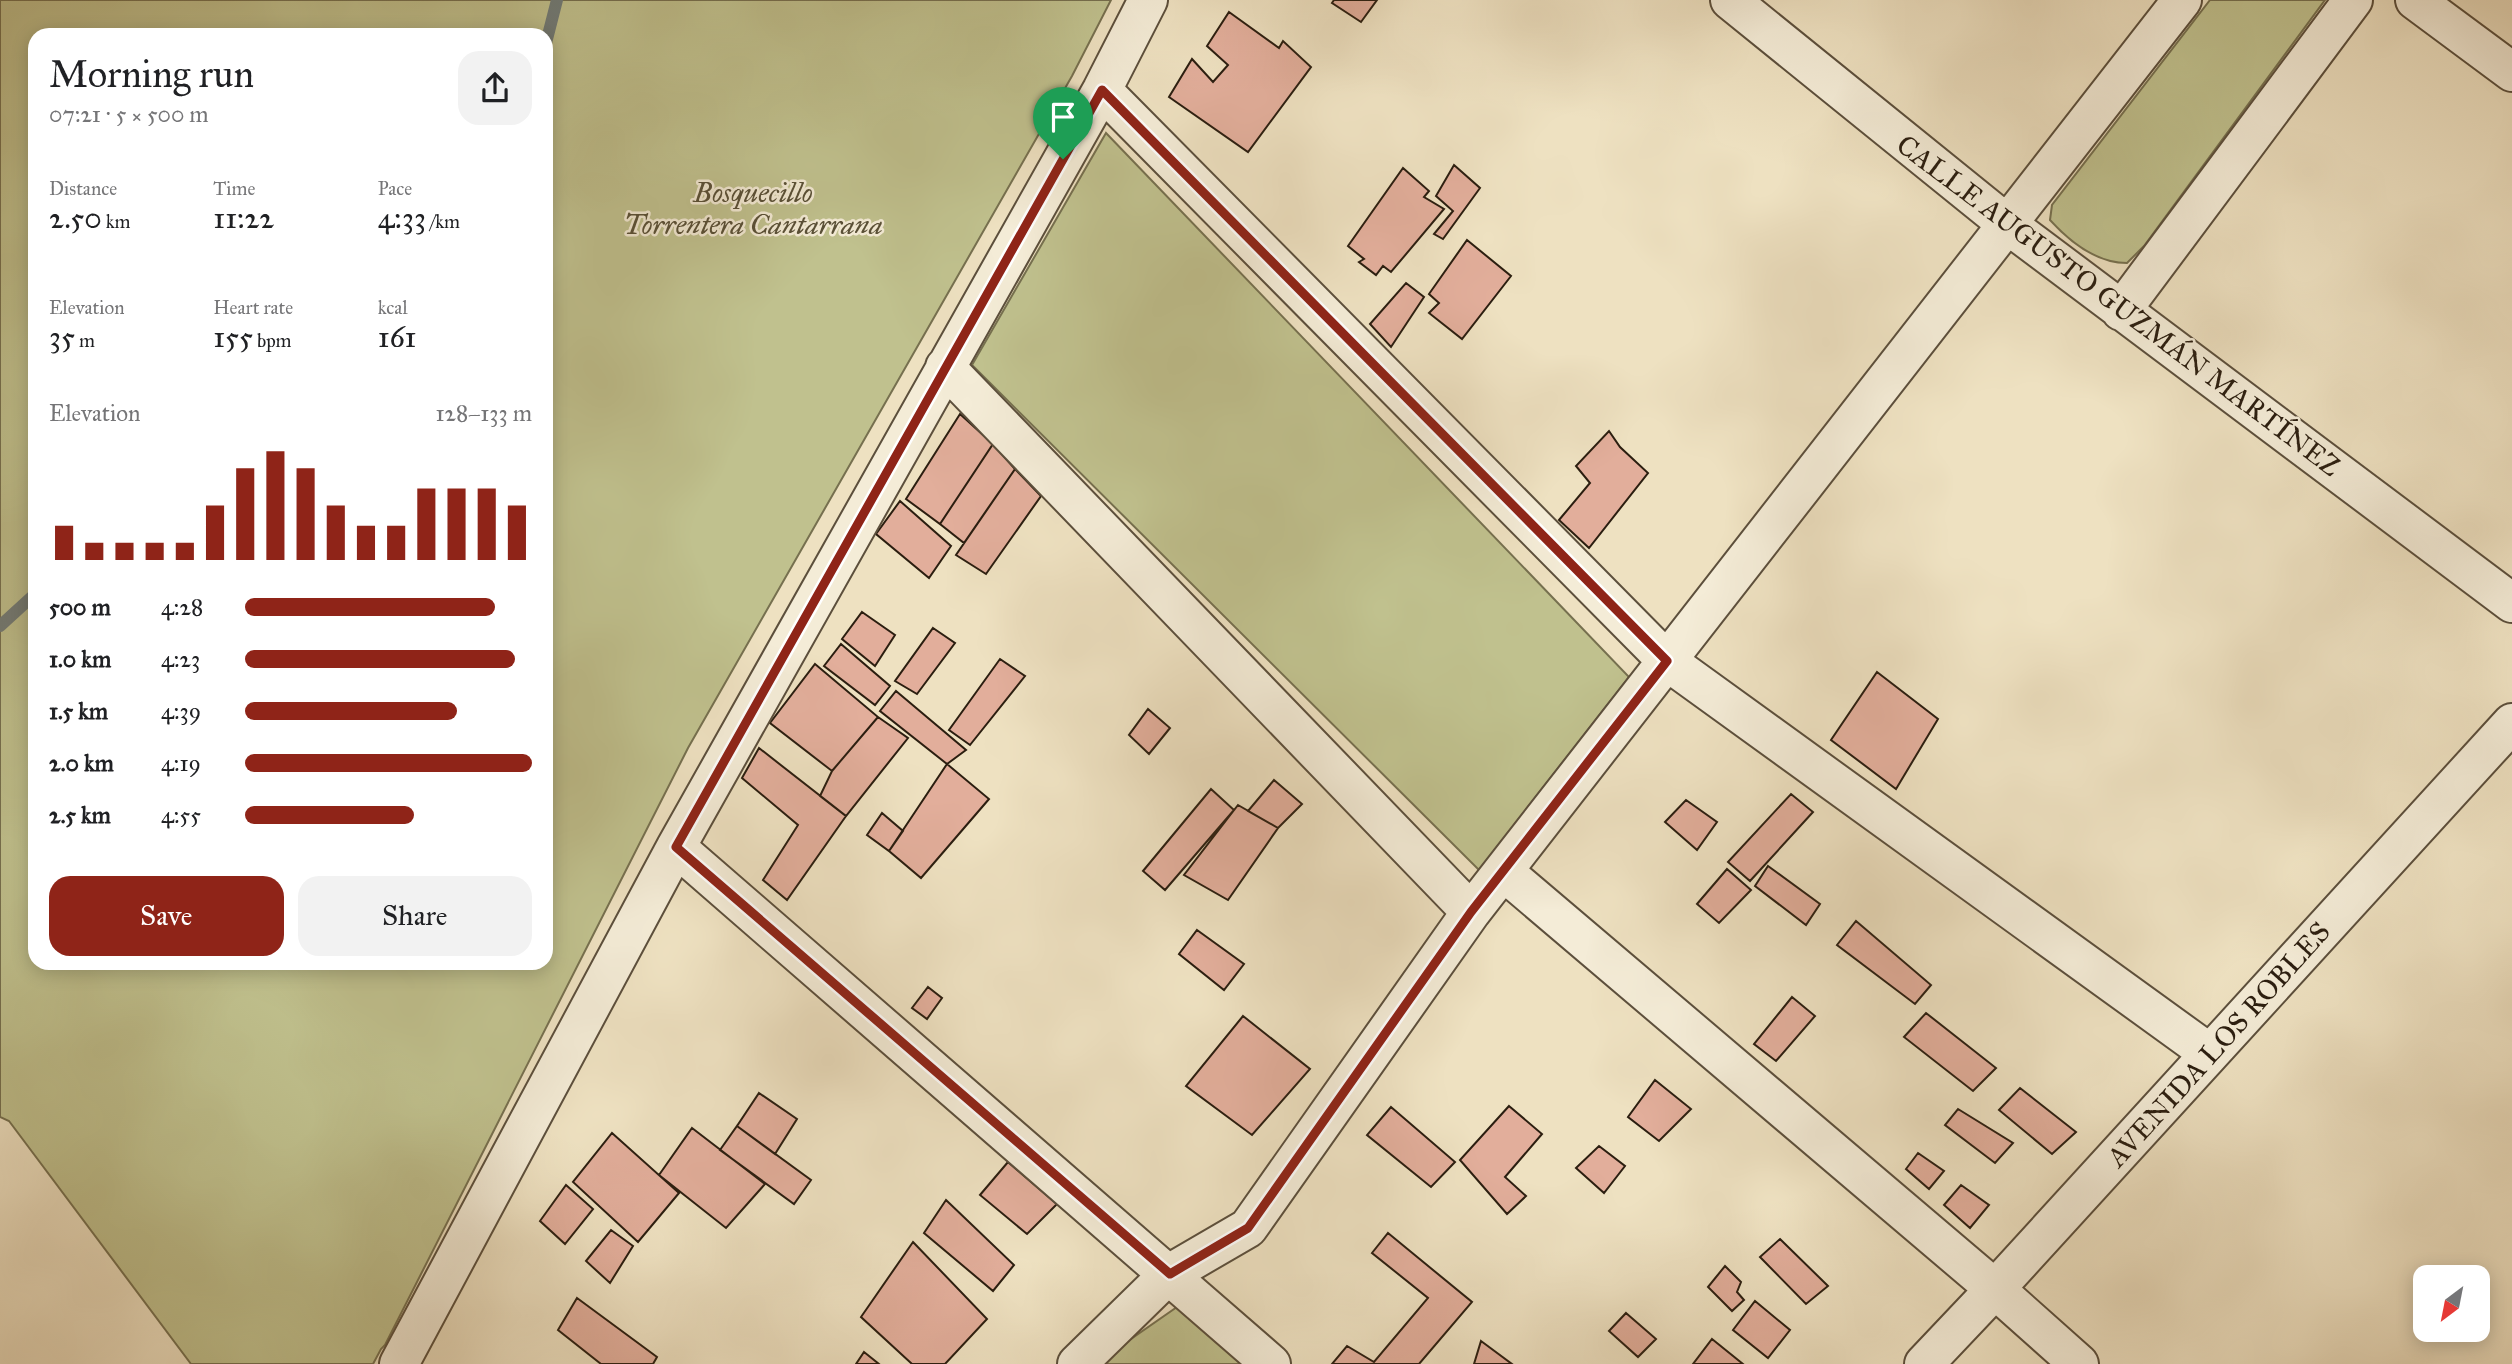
<!DOCTYPE html>
<html lang="en">
<head>
<meta charset="utf-8">
<style>
	:root { --surface:#fff; --page:#f2f2f2; --text:#202124; --muted:#757577; --accent:#8f2418 }
	body { margin:0; font-family:"IM FELL Great Primer",serif; background:var(--page); color:var(--text); height:100vh; display:flex; flex-direction:column; font-size:26px; white-space:nowrap }
	* { box-sizing:border-box; margin:0 }
	p { font-size:23px; color:var(--muted) }
	.icon { flex:none; width:38px; height:38px; fill:none; stroke:currentColor; stroke-width:2; stroke-linecap:round; stroke-linejoin:round }
	.map { position:relative; flex:1; overflow:hidden }
	.drawer { position:absolute; left:28px; top:28px; width:525px; height:942px; display:flex; flex-direction:column; background:var(--surface); border-radius:21px; box-shadow:0 4px 18px #0003 }
	.drawer>* { flex:none }
	.needle { width:46px; rotate:212deg }
	.tools { position:absolute; left:2413px; top:1265px; display:grid; gap:14px }
	.tools a { display:grid; place-items:center; width:77px; height:77px; border-radius:14px; background:var(--surface); box-shadow:0 4px 18px #0003; font-size:35px }
	.pin { position:absolute; display:grid; place-items:center; width:60px; height:60px; color:#fff; margin:-72px -30px; border-radius:50% 50% 50% 0; rotate:-45deg; box-shadow:0 0 7px #0007 }
	.pin .icon { rotate:45deg }
	.round { display:grid; place-items:center; flex:none; width:74px; height:74px; border-radius:21px; background:var(--page) }
	.head { display:flex; align-items:center; justify-content:space-between; height:119px; padding:0 21px }
	h1 { font-size:38px; font-weight:600; line-height:52px }
	.stats { display:grid; grid-template-columns:repeat(3,1fr); gap:10px; height:119px; padding:7px 21px }
	.stats div { display:grid; align-content:center }
	.stats b { font-size:30px; font-weight:600 }
	.stats small { font-size:19px; font-weight:400 }
	.stats p { font-size:19px }
	.chart { height:196px; padding:14px 21px }
	.chart p { display:flex; justify-content:space-between }
	.chart svg { width:100%; height:126px; margin-top:7px; stroke:var(--accent); stroke-width:6 }
	.action { display:flex; gap:14px; margin-top:auto; padding:14px 21px }
	.action a { flex:1; height:80px; border-radius:21px; background:var(--accent); color:#fff; font-size:28px; font-weight:600; line-height:80px; text-align:center }
	.action a+a { background:var(--page); color:var(--text) }
	ul { padding:0 21px; list-style:none; font-size:23px }
	li { display:grid; grid-template-columns:112px 84px 1fr; align-items:center; height:52px }
	li i { height:18px; border-radius:9px; background:var(--accent) }
	.map>svg:first-child { display:block }
	.green { fill:#c0c18e; stroke:#76704f; stroke-width:2; fill-rule:evenodd }
	.lines { fill:none; stroke-linecap:round; stroke-linejoin:round }
	.stream { stroke:#717c79; stroke-width:12 }
	.building { fill:#e2ae9b; stroke:#2b1e10; stroke-width:2 }
	.minor-casing { stroke:#5c4f3c; stroke-width:42 }
	.minor { stroke:#f4ecd7; stroke-width:38 }
	.route-casing { stroke:#fff; stroke-width:14 }
	.route { stroke:#8f2418; stroke-width:9 }
	.labels { text-anchor:middle; stroke-width:5; stroke-linejoin:round; paint-order:stroke }
	.park-label { font-size:28px; font-style:italic; fill:#584f36; stroke:#f4ecd7 }
	.street-label { font-size:28px; fill:#2b1e10; stroke:#f4ecd7 }
</style>
</head>
<body>
<div class="map">
<svg width="2512" height="1364" viewBox="0 0 2512 1364">
	<rect width="100%" height="100%" fill="#eee1c1"/>
	<filter id="stains"><feTurbulence type="fractalNoise" baseFrequency=".00286" numOctaves="4"/><feColorMatrix values="0 0 0 0 .2 0 0 0 0 .09 0 0 0 0 .02 0 0 0 .5 -.17"/></filter>
	<radialGradient id="worn" r=".72"><stop offset=".6" stop-color="#630" stop-opacity="0"/><stop offset="1" stop-color="#630" stop-opacity=".3"/></radialGradient>
	<path class="green" d="M0,0H1111L1072,76L688,748L385,1345L381,1349L373,1364H191L9,1121L0,1117ZM35,35H546V962H35Z
		M2210,0H2325L2144,246L2127,263C2097,263 2070,242 2050,220L2052,205Z
		M1106,133L1629,677L1479,870L972,365Z
		M1177,1307L1243,1364H1095Z"/>
	<g class="lines">
		<path class="stream" d="M546,43L557,0
			M0,626L35,594"/>
	</g>
	<path class="building" d="M1334,0H1377L1361,22L1332,3Z
		M1229,12L1279,48L1283,41L1311,67L1248,152L1169,97L1192,59L1213,82L1228,65L1207,46Z
		M1454,165L1480,188L1443,239L1434,234L1453,211L1436,196Z
		M1403,168L1429,191L1424,197L1444,209L1391,272L1383,266L1376,275L1359,262L1364,259L1348,246Z
		M1467,240L1511,276L1462,339L1429,313L1439,303L1429,294Z
		M1406,283L1424,297L1391,347L1370,324Z
		M960,414L993,444L940,524L906,499Z
		M1609,431L1620,447L1648,473L1589,548L1559,520L1590,483L1576,466Z
		M993,444L1015,469L964,543L940,524Z
		M1015,469L1041,496L986,574L956,555Z
		M900,501L951,546L929,578L876,534Z
		M862,612L895,635L875,666L842,639Z
		M933,628L955,643L917,694L895,681Z
		M841,644L890,686L875,705L824,666Z
		M1000,659L1025,676L970,745L949,730Z
		M815,664L878,717L832,771L770,723Z
		M1877,672L1938,719L1896,789L1831,740Z
		M896,691L966,750L947,764L880,711Z
		M1148,709L1170,728L1149,754L1129,735Z
		M878,717L908,738L846,816L820,796L832,771Z
		M759,748L846,816L787,900L763,880L798,825L742,778Z
		M947,764L989,799L921,878L889,851Z
		M1274,780L1302,804L1278,828L1248,811Z
		M1211,789L1234,810L1165,890L1143,871Z
		M1791,794L1813,812L1750,881L1728,862Z
		M1686,800L1717,822L1697,850L1665,822Z
		M1238,805L1278,828L1228,900L1184,875Z
		M882,813L903,831L889,851L867,835Z
		M1768,866L1820,904L1806,925L1755,886Z
		M1727,869L1751,890L1719,923L1697,904Z
		M1856,921L1931,985L1915,1004L1837,945Z
		M1197,930L1244,964L1224,990L1179,954Z
		M928,987L942,998L927,1019L912,1008Z
		M1792,997L1815,1016L1776,1061L1754,1044Z
		M1926,1013L1996,1068L1973,1091L1904,1037Z
		M1243,1016L1310,1069L1252,1135L1186,1086Z
		M1655,1080L1691,1109L1659,1141L1628,1117Z
		M2020,1088L2076,1132L2052,1154L1999,1110Z
		M759,1093L797,1119L775,1154L737,1126Z
		M1509,1106L1542,1134L1505,1177L1526,1196L1507,1214L1460,1160Z
		M1391,1107L1455,1162L1431,1187L1367,1135Z
		M1958,1109L2013,1143L1995,1163L1945,1125Z
		M737,1126L811,1180L794,1204L720,1150Z
		M692,1128L765,1184L726,1228L659,1175Z
		M612,1133L679,1193L638,1242L573,1182Z
		M1599,1146L1625,1166L1604,1193L1576,1168Z
		M1918,1153L1944,1171L1929,1189L1906,1169Z
		M1008,1162L1057,1204L1027,1234L980,1195Z
		M566,1185L593,1209L565,1244L540,1221Z
		M1961,1185L1989,1205L1970,1228L1944,1205Z
		M946,1200L1014,1265L993,1291L924,1233Z
		M611,1230L633,1246L610,1283L586,1261Z
		M1388,1233L1472,1302L1419,1364H1332L1347,1346L1374,1362L1428,1298L1372,1253Z
		M1780,1239L1828,1286L1806,1304L1760,1257Z
		M913,1242L987,1319L945,1364H912L861,1317Z
		M1725,1266L1741,1282L1737,1292L1744,1300L1732,1311L1708,1287Z
		M577,1298L657,1357L653,1364H601L558,1330Z
		M1755,1301L1790,1330L1768,1358L1733,1330Z
		M1626,1313L1656,1339L1638,1357L1609,1331Z
		M1712,1339L1743,1364H1693Z
		M1481,1341L1512,1364H1474Z
		M864,1352L879,1364H856Z"/>
	<g class="lines">
		<defs>
			<path id="minor" d="M1730,0L2007,224L2512,603
				M2415,0L2512,72
				M1102,90L1667,661L2209,1053
				M2121,311L2353,0
				M945,367L1471,912
				M676,847L1271,1364
				M1503,871L1995,1289L2079,1364
				M399,1364L676,847L1102,90L1148,0
				M1077,1364L1169,1274L1248,1228L1471,912L2182,0
				M1924,1364L1995,1289L2512,723"/>
		</defs>
		<use href="#minor" class="minor-casing"/>
		<use href="#minor" class="minor"/>
	</g>
	<g class="lines">
		<defs>
			<path id="route" d="M1102,90L1667,661L1471,912L1248,1228L1170,1274L676,847Z"/>
		</defs>
		<use href="#route" class="route-casing"/>
		<use href="#route" class="route"/>
	</g>
	<g class="labels">
		<g class="park-label">
			<text x="753" y="202">Bosquecillo<tspan x="753" dy="32">Torrentera Cantarrana</tspan></text>
		</g>
		<g class="street-label">
			<text transform="translate(2119 305) rotate(37)" y="10">CALLE AUGUSTO GUZMÁN MARTÍNEZ</text>
			<text transform="translate(2218 1044) rotate(-48)" y="10">AVENIDA LOS ROBLES</text>
		</g>
	</g>
	<rect width="100%" height="100%" filter="url(#stains)"/>
	<rect width="100%" height="100%" fill="url(#worn)"/>
</svg>
<div class="tools">
<a><svg class="needle" viewBox="-14 -14 28 28"><path d="M0-13l5 13h-10z" fill="#e53935"/><path d="M0 13l5-13h-10z" fill="#757577"/></svg></a>
</div>
<div class="pin" style="left:1063px;top:159px;background:#1e9e55"><svg class="icon" aria-label="arrive" viewBox="0 0 24 24"><path d="M6 21V4h12l-3 4 3 4H6"/></svg></div>
<section class="drawer">
<div class="head"><div><h1>Morning run</h1><p>07:21 · 5 × 500 m</p></div><a class="round"><svg class="icon" aria-label="share" viewBox="0 0 24 24"><path d="M12 15V3M7 8l5-5 5 5M5 13v7h14v-7"/></svg></a></div>
<div class="stats">
<div><p>Distance</p><b>2.50<small> km</small></b></div>
<div><p>Time</p><b>11:22</b></div>
<div><p>Pace</p><b>4:33<small> /km</small></b></div>
</div>
<div class="stats">
<div><p>Elevation</p><b>35<small> m</small></b></div>
<div><p>Heart rate</p><b>155<small> bpm</small></b></div>
<div><p>kcal</p><b>161</b></div>
</div>
<div class="chart"><p><span>Elevation</span>128–133 m</p>
<svg viewBox="0 0 160 44" preserveAspectRatio="none"><path d="M5 44V32M15 44V38M25 44V38M35 44V38M45 44V38M55 44V25M65 44V12M75 44V6M85 44V12M95 44V25M105 44V32M115 44V32M125 44V19M135 44V19M145 44V19M155 44V25"/></svg>
</div>
<ul>
<li><b>500 m</b>4:28<i style="width:87%"></i></li>
<li><b>1.0 km</b>4:23<i style="width:94%"></i></li>
<li><b>1.5 km</b>4:39<i style="width:74%"></i></li>
<li><b>2.0 km</b>4:19<i style="width:100%"></i></li>
<li><b>2.5 km</b>4:55<i style="width:59%"></i></li>
</ul>
<div class="action"><a>Save</a><a>Share</a></div>
</section>
</div>
</body>
</html>
